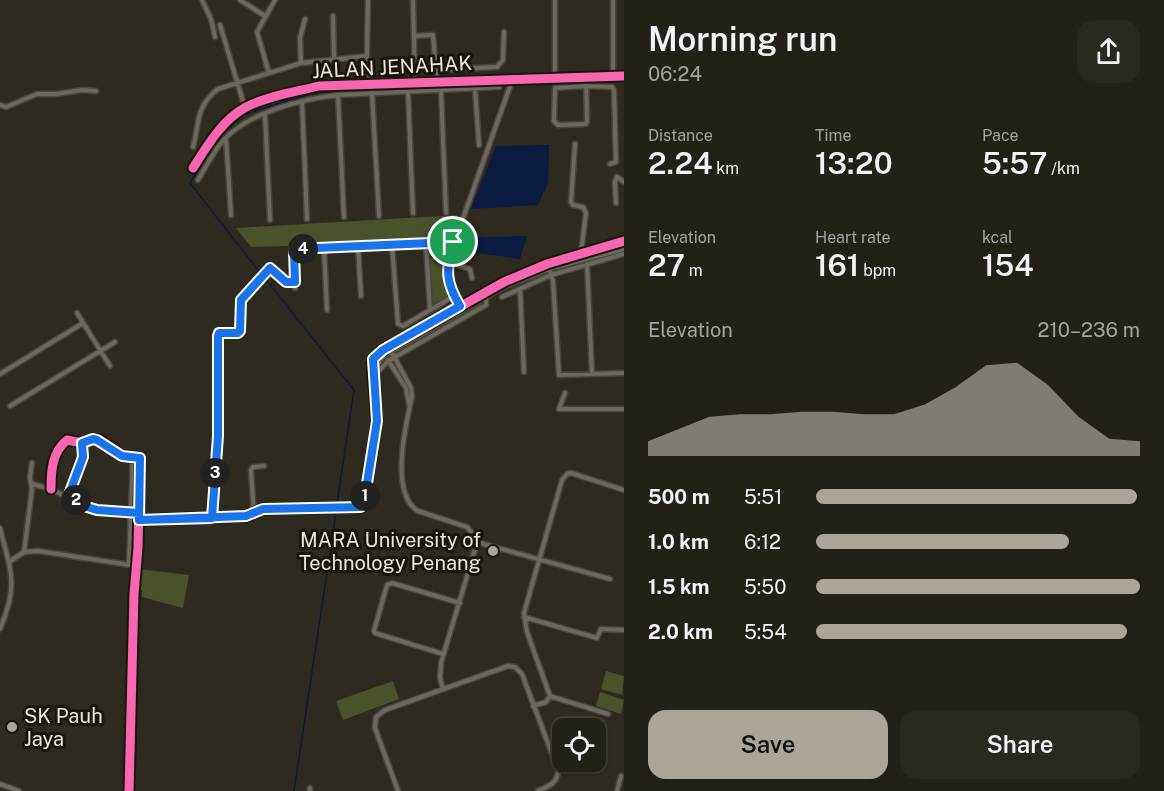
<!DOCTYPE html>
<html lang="en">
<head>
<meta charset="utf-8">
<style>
	:root { --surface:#232017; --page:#2b2820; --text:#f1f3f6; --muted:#a3a3a1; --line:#403e36; --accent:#aaa499 }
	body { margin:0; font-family:"Public Sans",sans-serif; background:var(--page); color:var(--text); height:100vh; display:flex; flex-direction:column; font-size:22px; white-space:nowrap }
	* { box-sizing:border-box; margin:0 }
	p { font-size:20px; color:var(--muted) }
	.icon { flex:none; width:33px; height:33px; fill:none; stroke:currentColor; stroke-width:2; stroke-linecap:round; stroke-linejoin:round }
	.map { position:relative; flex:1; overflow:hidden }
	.side { display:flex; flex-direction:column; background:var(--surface); width:540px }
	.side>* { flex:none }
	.buttons { position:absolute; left:552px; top:718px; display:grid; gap:12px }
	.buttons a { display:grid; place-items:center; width:54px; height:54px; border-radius:12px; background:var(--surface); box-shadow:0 2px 4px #0004,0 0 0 2px var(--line); font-size:30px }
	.pin { position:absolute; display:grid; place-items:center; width:51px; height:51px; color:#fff; margin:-26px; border:3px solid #fff; border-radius:50%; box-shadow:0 2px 6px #0007 }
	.km { position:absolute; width:30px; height:30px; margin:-15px; border-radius:50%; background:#222; color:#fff; font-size:16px; line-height:30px; text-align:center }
	.round { display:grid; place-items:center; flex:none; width:63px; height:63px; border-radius:18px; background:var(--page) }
	.headline { display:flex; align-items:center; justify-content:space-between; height:102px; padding:0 24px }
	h1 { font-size:33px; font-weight:600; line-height:45px }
	.stats { display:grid; grid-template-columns:repeat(3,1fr); gap:9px; height:102px; padding:6px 24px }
	.stats div { display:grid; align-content:center }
	.stats b { font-size:30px; font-weight:600 }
	.stats small { font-size:16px; font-weight:400 }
	.stats p { font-size:16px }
	.chart { height:168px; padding:12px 24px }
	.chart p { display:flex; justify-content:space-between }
	.chart svg { width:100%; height:108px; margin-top:6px; fill:var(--accent); opacity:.7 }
	.button { display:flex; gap:12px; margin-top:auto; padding:12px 24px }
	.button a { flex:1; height:69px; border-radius:18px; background:var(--accent); color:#111; font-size:24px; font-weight:600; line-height:69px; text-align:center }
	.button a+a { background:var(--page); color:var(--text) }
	ul { padding:0 24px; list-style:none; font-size:20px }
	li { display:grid; grid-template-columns:96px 72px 1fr; align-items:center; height:45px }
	li i { height:15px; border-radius:8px; background:var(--accent) }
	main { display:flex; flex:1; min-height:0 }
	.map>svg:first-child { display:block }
	.green { fill:#4a522c }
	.water { fill:#0b1b41 }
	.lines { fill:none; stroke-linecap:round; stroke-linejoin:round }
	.stream { stroke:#0b1b41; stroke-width:1.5 }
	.street-casing { stroke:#49443c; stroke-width:7 }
	.street { stroke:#6c6860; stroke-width:4 }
	.cycleway-casing { stroke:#1a160d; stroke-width:13 }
	.cycleway { stroke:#f766af; stroke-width:9 }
	.route-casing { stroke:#fff; stroke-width:12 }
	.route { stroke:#1a73e8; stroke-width:8 }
	.poi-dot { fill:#aaa499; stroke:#1a160d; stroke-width:2 }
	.labels { text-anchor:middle; stroke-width:6; stroke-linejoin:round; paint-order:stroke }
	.street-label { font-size:20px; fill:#ece6da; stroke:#1a160d }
	.poi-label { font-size:20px; fill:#ece6da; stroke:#1a160d; text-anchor:end }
</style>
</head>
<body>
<main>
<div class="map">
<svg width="624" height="791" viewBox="0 0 624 791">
	<rect width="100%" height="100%" fill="#2f2a1f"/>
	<path class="green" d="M457,215L448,241L251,247L236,228Z
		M446,257L447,274L454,296L432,304L429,258Z
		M139,569L189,575L183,608L142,597V590H138Z
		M606,671L624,676L622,695L601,689Z
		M393,681L399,699L343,720L336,701Z
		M600,692L624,700L621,714L596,706Z"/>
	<path class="water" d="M549,145L548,183L538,205L471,209L496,146Z
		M527,236L520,259L457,250L461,238Z"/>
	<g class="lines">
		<path class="stream" d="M261,274L190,183L220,136L245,114L310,94L331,91L483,84
			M264,277L354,390L337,503
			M294,791L336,513"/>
		<defs>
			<path id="street" d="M202,0L211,19L215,37
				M240,0L265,16
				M368,0L367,56L372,93L379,216
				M413,0L415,82
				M333,16L334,58
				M220,25L245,108
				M414,36L433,35L437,82
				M301,63L300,38L305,19
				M613,69V0
				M436,70L497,67L503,60L504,32
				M269,73L257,32L275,0
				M555,77V0
				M586,77L587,121L586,124L558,125L554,121L555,88L586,86L612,87L614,90L616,162L610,164
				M475,89L479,145
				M441,90L446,213
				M408,92L413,213
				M338,95L344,217
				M302,101L307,219
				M0,105L6,107L37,94H56L82,90L96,91
				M265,114L270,220
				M226,139L231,215
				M575,144L571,202L573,205L583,207L586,213L581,253
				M193,147C200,122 195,107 218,89L301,63L367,56
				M193,168C207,146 222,120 246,107C268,96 295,92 319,86L624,76
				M617,177L624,182
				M198,180C205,168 212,155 220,144C245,113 301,99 338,95L499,87
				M616,203L615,182L617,177
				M426,243L430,310
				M392,244L398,324L403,326L454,296
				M358,246L361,296
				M324,248L327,310
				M448,262L470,269L472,278
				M587,264L592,374
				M549,268L553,281L559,375L624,373
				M295,288L294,249L453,241
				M520,289L524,372
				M502,297L551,275L624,254
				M460,306C450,288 445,276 450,255L513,78
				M77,313L110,366
				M389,347L411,388L412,397C406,423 389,494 418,511L467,527L480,543
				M388,360L406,388L409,404
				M377,364L385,355L504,287L549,269L624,249
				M0,374L83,323
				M376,374L388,361L486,305V298
				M565,393L559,409H624
				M10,406L115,342
				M32,484L51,489L84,506L97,510L139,512
				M51,489C51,471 52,452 67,440L82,443L93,439L100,440L122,456L140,458L138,548L134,594L129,791
				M68,497L83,457L82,443
				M254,514L251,470L253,467L264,466
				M212,518L218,437V336L219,333H238L240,331L241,300L270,268L286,282H295
				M139,520L246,516L263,509L361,507L364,503L377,421L372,364L373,359L383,350L504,282L547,264L624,241
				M0,528C11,572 19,584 0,629
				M480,543L610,579
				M24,552L32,489L30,478L32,463
				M9,562L24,552L38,551L137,566
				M129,564L133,457
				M524,617L597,638L601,629L624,630
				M443,654L375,633L374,631L387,585L392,583L460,603
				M443,689L440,678L441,663L476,546L480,543
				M550,696L608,714
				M533,706L546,702L550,696L527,632L524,613L562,480L567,474L571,473L624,490
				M0,784L19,791
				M310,788V791
				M398,791L375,728L376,717L385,710L508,666L515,667L522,674L558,770C558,783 549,786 538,791
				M617,791L621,776"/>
		</defs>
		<use href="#street" class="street-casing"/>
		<use href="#street" class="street"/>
		<defs>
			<path id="cycleway" d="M193,168C207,146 222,120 246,107C268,96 295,92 319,86L624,76
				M51,489C51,471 52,452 67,440L82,443L93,439L100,440L122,456L140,458L138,548L134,594L129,791
				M139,520L246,516L263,509L361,507L364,503L377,421L372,364L373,359L383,350L504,282L547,264L624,241"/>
		</defs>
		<use href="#cycleway" class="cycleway-casing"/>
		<use href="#cycleway" class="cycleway"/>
	</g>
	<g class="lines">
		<defs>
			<path id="route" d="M453,242C446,270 445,281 460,306L383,350L373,359L377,421L364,502L361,507L263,509L246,516L139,520V513L97,510L84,506L68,497L83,457L82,443L93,439L97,440L122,456L140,458L139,520L212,518L218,436V336L219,333H238L240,331L241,300L270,268L286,282H295L294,249L453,242"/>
		</defs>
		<use href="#route" class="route-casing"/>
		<use href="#route" class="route"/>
	</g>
	<g class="poi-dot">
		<circle cx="493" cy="551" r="6"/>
		<circle cx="12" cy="727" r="6"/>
	</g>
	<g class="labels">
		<g class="street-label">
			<text transform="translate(392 67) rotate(-3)" y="7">JALAN JENAHAK</text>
		</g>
		<g class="poi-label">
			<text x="481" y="547">MARA University of<tspan x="481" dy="23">Technology Penang</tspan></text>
			<text x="24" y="723" text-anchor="start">SK Pauh<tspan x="24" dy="23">Jaya</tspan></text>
		</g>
	</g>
</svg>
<div class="buttons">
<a><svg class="icon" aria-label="locate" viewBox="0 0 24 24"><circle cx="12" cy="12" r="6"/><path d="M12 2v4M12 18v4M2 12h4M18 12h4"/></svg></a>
</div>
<div class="pin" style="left:453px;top:242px;background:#1e9e55"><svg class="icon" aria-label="arrive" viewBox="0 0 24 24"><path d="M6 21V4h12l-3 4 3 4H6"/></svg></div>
<b class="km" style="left:365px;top:496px">1</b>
<b class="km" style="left:76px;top:500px">2</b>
<b class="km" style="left:215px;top:473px">3</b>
<b class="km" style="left:303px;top:249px">4</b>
</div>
<section class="side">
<div class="headline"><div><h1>Morning run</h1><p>06:24</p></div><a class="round"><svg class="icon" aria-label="share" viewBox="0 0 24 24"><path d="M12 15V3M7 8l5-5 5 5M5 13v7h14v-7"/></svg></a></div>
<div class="stats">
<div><p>Distance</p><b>2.24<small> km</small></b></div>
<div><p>Time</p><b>13:20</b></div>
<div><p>Pace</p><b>5:57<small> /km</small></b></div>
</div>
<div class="stats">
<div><p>Elevation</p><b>27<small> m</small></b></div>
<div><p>Heart rate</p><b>161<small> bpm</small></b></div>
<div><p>kcal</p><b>154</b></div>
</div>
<div class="chart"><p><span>Elevation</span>210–236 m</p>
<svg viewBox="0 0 160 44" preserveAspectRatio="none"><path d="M0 44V38L10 33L20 28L30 27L40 27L50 26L60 26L70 27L80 27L90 23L100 16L110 7L120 6L130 15L140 28L150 37L160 38V44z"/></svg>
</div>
<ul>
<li><b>500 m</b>5:51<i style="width:99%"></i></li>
<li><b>1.0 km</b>6:12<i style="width:78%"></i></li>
<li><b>1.5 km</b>5:50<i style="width:100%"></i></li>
<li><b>2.0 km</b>5:54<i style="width:96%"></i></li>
</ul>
<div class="button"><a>Save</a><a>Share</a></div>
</section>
</main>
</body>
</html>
